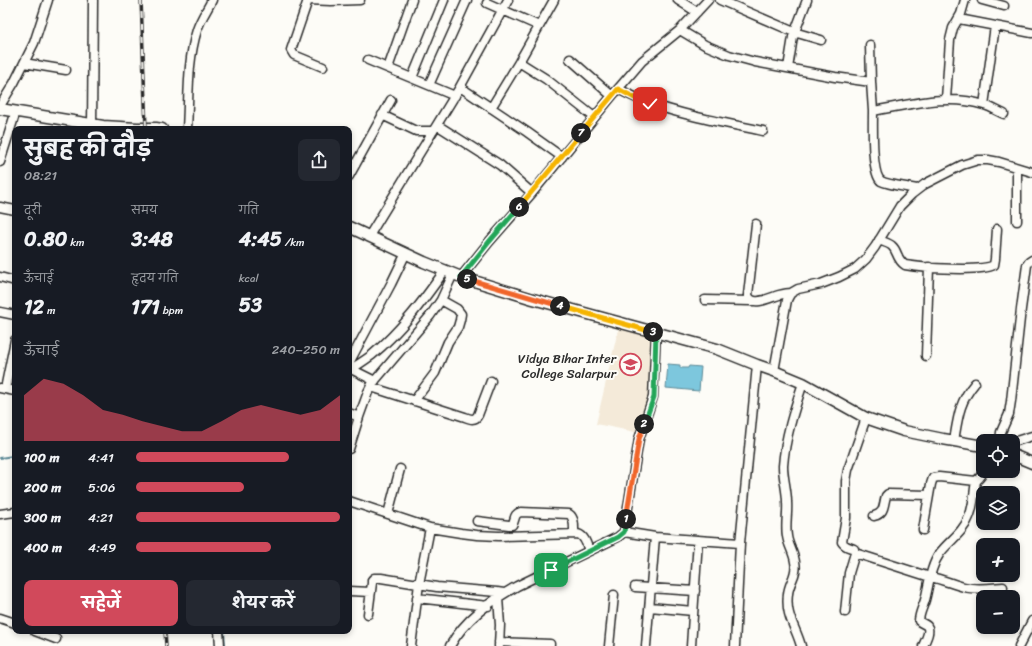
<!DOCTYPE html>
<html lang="hi">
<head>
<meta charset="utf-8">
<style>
	:root { --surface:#171b24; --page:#242831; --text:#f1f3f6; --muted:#9ea1a6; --accent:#d1495b }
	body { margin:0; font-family:Sriracha,"Playpen Sans Deva",sans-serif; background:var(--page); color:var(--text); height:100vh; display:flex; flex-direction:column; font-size:15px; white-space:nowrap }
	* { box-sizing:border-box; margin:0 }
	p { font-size:13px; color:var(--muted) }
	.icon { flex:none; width:22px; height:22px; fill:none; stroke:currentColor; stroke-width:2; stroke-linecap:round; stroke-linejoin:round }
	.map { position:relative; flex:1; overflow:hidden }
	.side { position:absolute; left:12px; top:126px; width:340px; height:508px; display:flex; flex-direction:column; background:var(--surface); border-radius:8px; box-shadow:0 2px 6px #0003 }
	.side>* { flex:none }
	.buttons { position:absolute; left:976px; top:434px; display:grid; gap:8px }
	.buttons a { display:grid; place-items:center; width:44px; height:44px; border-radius:8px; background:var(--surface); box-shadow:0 2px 6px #0003; font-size:20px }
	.pin { position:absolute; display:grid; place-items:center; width:34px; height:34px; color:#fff; margin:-17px; border-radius:8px; box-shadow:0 2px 6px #0006 }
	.km { position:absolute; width:20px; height:20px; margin:-10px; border-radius:50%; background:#222; color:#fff; font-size:11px; line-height:20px; text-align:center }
	.round { display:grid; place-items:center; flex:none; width:42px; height:42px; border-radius:8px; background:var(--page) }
	.headline { display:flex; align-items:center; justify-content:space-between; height:68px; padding:0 12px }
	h1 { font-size:22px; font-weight:700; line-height:30px }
	.metrics { display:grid; grid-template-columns:repeat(3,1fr); gap:6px; height:68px; padding:4px 12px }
	.metrics div { display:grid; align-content:center }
	.metrics b { font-size:20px; font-weight:700 }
	.metrics small { font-size:11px; font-weight:400 }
	.metrics p { font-size:11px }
	.chart { height:112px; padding:8px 12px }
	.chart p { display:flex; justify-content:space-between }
	.chart svg { width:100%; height:72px; margin-top:4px; fill:var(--accent); opacity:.7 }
	.primary-button { display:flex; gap:8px; margin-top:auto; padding:8px 12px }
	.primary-button a { flex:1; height:46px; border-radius:8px; background:var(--accent); color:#fff; font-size:16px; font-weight:700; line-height:46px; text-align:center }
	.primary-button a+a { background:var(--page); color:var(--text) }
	ul { padding:0 12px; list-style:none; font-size:13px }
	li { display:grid; grid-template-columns:64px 48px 1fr; align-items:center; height:30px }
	li i { height:10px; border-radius:5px; background:var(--accent) }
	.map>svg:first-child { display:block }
	.built { fill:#f4ead9 }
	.water { fill:#7dc7dd; stroke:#5c8996 }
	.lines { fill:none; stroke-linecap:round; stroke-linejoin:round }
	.stream { stroke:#5c8996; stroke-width:2 }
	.minor-casing { stroke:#2b2b2b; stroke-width:11 }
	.tertiary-casing { stroke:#2b2b2b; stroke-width:13 }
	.minor { stroke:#fdfcf7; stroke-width:8 }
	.tertiary { stroke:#fdfcf7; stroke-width:10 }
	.rail-casing { stroke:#2b2b2b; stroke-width:3.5 }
	.rail { stroke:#fdfcf7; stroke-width:2; stroke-dasharray:6; stroke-linecap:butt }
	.split-1-casing { stroke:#fff; stroke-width:8 }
	.split-2-casing { stroke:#fff; stroke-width:8 }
	.split-3-casing { stroke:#fff; stroke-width:8 }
	.split-4-casing { stroke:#fff; stroke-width:8 }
	.split-5-casing { stroke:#fff; stroke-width:8 }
	.split-6-casing { stroke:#fff; stroke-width:8 }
	.split-7-casing { stroke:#fff; stroke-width:8 }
	.split-8-casing { stroke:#fff; stroke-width:8 }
	.split-1 { stroke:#22a559; stroke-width:5 }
	.split-2 { stroke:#f0652b; stroke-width:5 }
	.split-3 { stroke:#22a559; stroke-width:5 }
	.split-4 { stroke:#f5b400; stroke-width:5 }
	.split-5 { stroke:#f0652b; stroke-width:5 }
	.split-6 { stroke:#22a559; stroke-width:5 }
	.split-7 { stroke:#f5b400; stroke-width:5 }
	.split-8 { stroke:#f5b400; stroke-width:5 }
	.labels { text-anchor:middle; stroke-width:4; stroke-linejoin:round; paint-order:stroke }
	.poi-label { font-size:13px; fill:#2b2b2b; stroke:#fdfcf7; text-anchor:end }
</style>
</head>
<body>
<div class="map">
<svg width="1032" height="646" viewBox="0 0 1032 646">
	<rect width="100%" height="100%" fill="#fdfcf7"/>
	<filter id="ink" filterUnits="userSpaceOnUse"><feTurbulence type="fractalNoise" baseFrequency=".025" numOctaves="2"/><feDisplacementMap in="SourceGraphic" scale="8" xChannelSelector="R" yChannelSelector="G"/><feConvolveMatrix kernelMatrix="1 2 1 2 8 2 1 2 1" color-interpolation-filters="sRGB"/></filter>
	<g filter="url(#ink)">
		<path class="built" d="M619,326L654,336L651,394L640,433L596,424Z"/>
		<path class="water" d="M668,364L680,365V368H688L689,366L701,367L699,391L666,388Z"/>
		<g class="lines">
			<path class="stream" d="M0,458L13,456L15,461
				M224,631L225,646"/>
			<defs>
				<path id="minor" d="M308,0L291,50L294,55L323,67
					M308,0L331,1L360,0
					M678,0L697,12
					M720,0L794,32L821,40
					M982,0L1004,6
					M487,3L539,26
					M959,19L1032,33
					M680,30L705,45L729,55L755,62L835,77L871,82L873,111C909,105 948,93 984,105C991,107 997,111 1004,114
					M870,45L871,82
					M570,59L612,96
					M368,60L455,96
					M519,62L546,79L594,117
					M24,63L66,70
					M388,68L412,0
					M788,68L793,37L807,0
					M412,78L444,0
					M429,85L467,0
					M460,87L508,0
					M618,89C628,94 638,99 649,103C685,116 726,123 763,131
					M946,99L950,40L953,28L961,14L965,0
					M984,105L995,26
					M0,106L14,83L34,43L48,0
					M491,108L519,62L554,0
					M873,111C873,124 871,173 881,181C888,185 909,187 917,189
					M382,115L416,131H433
					M437,125L500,165L532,193
					M92,129L93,0
					M187,129C189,96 187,62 197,30C200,20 207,10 212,0
					M0,162L16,111
					M1017,168V221
					M349,176L391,100
					M0,207L15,210
					M756,224L748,295C751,308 771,297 779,295C783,294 787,293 791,293
					M369,236L460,87L527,132L562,157
					M879,240C883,242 889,243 892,246C898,251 896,259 905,265C922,268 981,272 994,265L995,259L997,229
					M0,277L15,281
					M461,277L489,242L532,193L612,96L642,61L680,30L708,0
					M705,300L751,301
					M0,312L15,315
					M926,356L929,267
					M349,363L391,284L406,253
					M349,368L375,381
					M351,369C358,365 365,360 372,355C401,331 423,301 445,270
					M774,371L787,300L789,296L791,293L798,289L821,284L839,277L855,269L866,259L875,247L900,206L912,194L925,184L962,165L978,160H988L999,162L1032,172
					M371,387L465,417C470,419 475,421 478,415L491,381
					M0,388L15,391
					M5,389L15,340
					M414,401L435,373L448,342L458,327L460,320L461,314L457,309L441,300
					M349,413L359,417L349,449
					M359,417L368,392L372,384L430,316L441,300L453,274
					M954,441C958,417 959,402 975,383
					M1000,441L1001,432L1009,414L1011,401L1021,309L1027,265L1029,262L1032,260
					M1013,442L1032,436
					M349,501L430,528L461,533L477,535L499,536L578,534C585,536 587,545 589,551
					M0,514L15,512
					M388,514L400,469
					M874,516C885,513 883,506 886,496L888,494L929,495
					M477,521L509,525H512C516,519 513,514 521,512L569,514C575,518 574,527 574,534
					M923,530L931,484L933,478L939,477L976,481C980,478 982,476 983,471
					M624,532L655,537L740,543
					M855,553L930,577C942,579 952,584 964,587C977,590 990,588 1003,587
					M635,587L695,591
					M349,591L371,592
					M417,598L488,606
					M498,598L500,625L499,646
					M650,607L693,611
					M845,612L849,573L855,553L854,549C849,547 845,547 842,542L846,518V481L848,470L866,418
					M368,614L372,583V580L374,578H381L437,587L497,592L504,593
					M0,618L15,623
					M35,631L56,639
					M219,631L220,646
					M499,642L550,644
					M411,646L419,584L430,528
					M450,646C465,619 491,601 517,586L618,537L624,532L639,439L653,397L656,333
					M609,646L614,595
					M646,646L655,537
					M691,646L698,540
					M735,646L740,543L757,365
					M801,646C796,627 785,616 788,594C789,582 798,574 795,562C794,553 788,545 787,536C785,525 788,513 787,502C787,490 783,478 783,466C785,438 794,410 803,383
					M923,646C925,641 931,631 927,626C925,624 921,623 919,621C919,614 923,607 925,600C929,585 930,567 940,553C949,541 963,533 969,517C974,506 974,492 976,481
					M1019,646L1032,621"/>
				<path id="tertiary" d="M0,109L103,126L137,128H156L162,129
					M349,227L424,262L461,277L533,299L717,349L757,365L774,371L803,383L866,418L904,431L943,439L983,446
					M1013,455L1032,463"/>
			</defs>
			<use href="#minor" class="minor-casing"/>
			<use href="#tertiary" class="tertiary-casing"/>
			<use href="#minor" class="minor"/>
			<use href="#tertiary" class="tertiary"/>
			<defs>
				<path id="rail" d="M141,0L146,129
					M165,631L166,646"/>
			</defs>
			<use href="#rail" class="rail-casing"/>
			<use href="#rail" class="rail"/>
		</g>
	</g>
	<g class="lines" filter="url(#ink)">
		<defs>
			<path id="split-1" d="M551,570L618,537L624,532L626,519"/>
			<path id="split-2" d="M626,519L639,439L644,424"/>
			<path id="split-3" d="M644,424L654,397L656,333L653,332"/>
			<path id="split-4" d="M560,306L653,332"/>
			<path id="split-5" d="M467,279L560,306"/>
			<path id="split-6" d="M467,279L461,277L489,242L519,207"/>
			<path id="split-7" d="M519,207L581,133"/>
			<path id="split-8" d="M581,133L618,89L637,99L650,104"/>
		</defs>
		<use href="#split-1" class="split-1-casing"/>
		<use href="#split-2" class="split-2-casing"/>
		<use href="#split-3" class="split-3-casing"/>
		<use href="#split-4" class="split-4-casing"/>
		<use href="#split-5" class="split-5-casing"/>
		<use href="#split-6" class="split-6-casing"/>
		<use href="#split-7" class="split-7-casing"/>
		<use href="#split-8" class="split-8-casing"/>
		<use href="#split-1" class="split-1"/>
		<use href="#split-2" class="split-2"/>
		<use href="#split-3" class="split-3"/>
		<use href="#split-4" class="split-4"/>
		<use href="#split-5" class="split-5"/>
		<use href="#split-6" class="split-6"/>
		<use href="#split-7" class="split-7"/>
		<use href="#split-8" class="split-8"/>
	</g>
	<defs>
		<symbol id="university-ring" viewBox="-11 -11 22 22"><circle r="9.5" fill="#fdfcf7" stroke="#d1495b" stroke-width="1.5"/><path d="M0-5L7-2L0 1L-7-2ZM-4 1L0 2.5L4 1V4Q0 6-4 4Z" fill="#d1495b"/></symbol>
	</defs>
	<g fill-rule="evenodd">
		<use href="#university-ring" x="618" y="352" width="25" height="25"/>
	</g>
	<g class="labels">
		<g class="poi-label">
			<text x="616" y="363">Vidya Bihar Inter<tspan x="616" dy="15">College Salarpur</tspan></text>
		</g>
	</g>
</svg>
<div class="buttons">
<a><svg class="icon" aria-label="locate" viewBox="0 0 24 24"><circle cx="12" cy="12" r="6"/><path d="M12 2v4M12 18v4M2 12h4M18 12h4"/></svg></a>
<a><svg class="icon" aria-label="layers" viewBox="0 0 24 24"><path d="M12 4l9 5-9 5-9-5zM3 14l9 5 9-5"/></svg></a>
<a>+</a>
<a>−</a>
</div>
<div class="pin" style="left:551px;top:570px;background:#1e9e55"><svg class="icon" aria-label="arrive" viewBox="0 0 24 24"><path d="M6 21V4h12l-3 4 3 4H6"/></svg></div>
<div class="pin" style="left:650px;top:104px;background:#d93025"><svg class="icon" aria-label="check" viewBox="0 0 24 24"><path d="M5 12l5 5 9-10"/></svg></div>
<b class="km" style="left:626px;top:519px">1</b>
<b class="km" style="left:644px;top:424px">2</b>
<b class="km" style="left:653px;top:332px">3</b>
<b class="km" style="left:560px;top:306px">4</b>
<b class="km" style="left:467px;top:279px">5</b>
<b class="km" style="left:519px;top:207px">6</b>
<b class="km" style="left:581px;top:133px">7</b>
<section class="side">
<div class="headline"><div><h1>सुबह की दौड़</h1><p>08:21</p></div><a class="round"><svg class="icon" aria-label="share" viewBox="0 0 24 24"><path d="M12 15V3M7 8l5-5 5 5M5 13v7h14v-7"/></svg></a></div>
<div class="metrics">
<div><p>दूरी</p><b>0.80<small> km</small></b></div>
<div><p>समय</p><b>3:48</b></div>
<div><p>गति</p><b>4:45<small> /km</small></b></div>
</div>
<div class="metrics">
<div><p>ऊँचाई</p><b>12<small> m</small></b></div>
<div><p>हृदय गति</p><b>171<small> bpm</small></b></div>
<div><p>kcal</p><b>53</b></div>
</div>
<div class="chart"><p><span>ऊँचाई</span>240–250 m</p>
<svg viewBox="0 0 160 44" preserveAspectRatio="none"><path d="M0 44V16L10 6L20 9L30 16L40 25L50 28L60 32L70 35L80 38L90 38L100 32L110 25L120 22L130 25L140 28L150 25L160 16V44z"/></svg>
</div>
<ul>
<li><b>100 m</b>4:41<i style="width:75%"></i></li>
<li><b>200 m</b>5:06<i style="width:53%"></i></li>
<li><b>300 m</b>4:21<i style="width:100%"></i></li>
<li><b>400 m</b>4:49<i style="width:66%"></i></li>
</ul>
<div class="primary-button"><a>सहेजें</a><a>शेयर करें</a></div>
</section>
</div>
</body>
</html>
